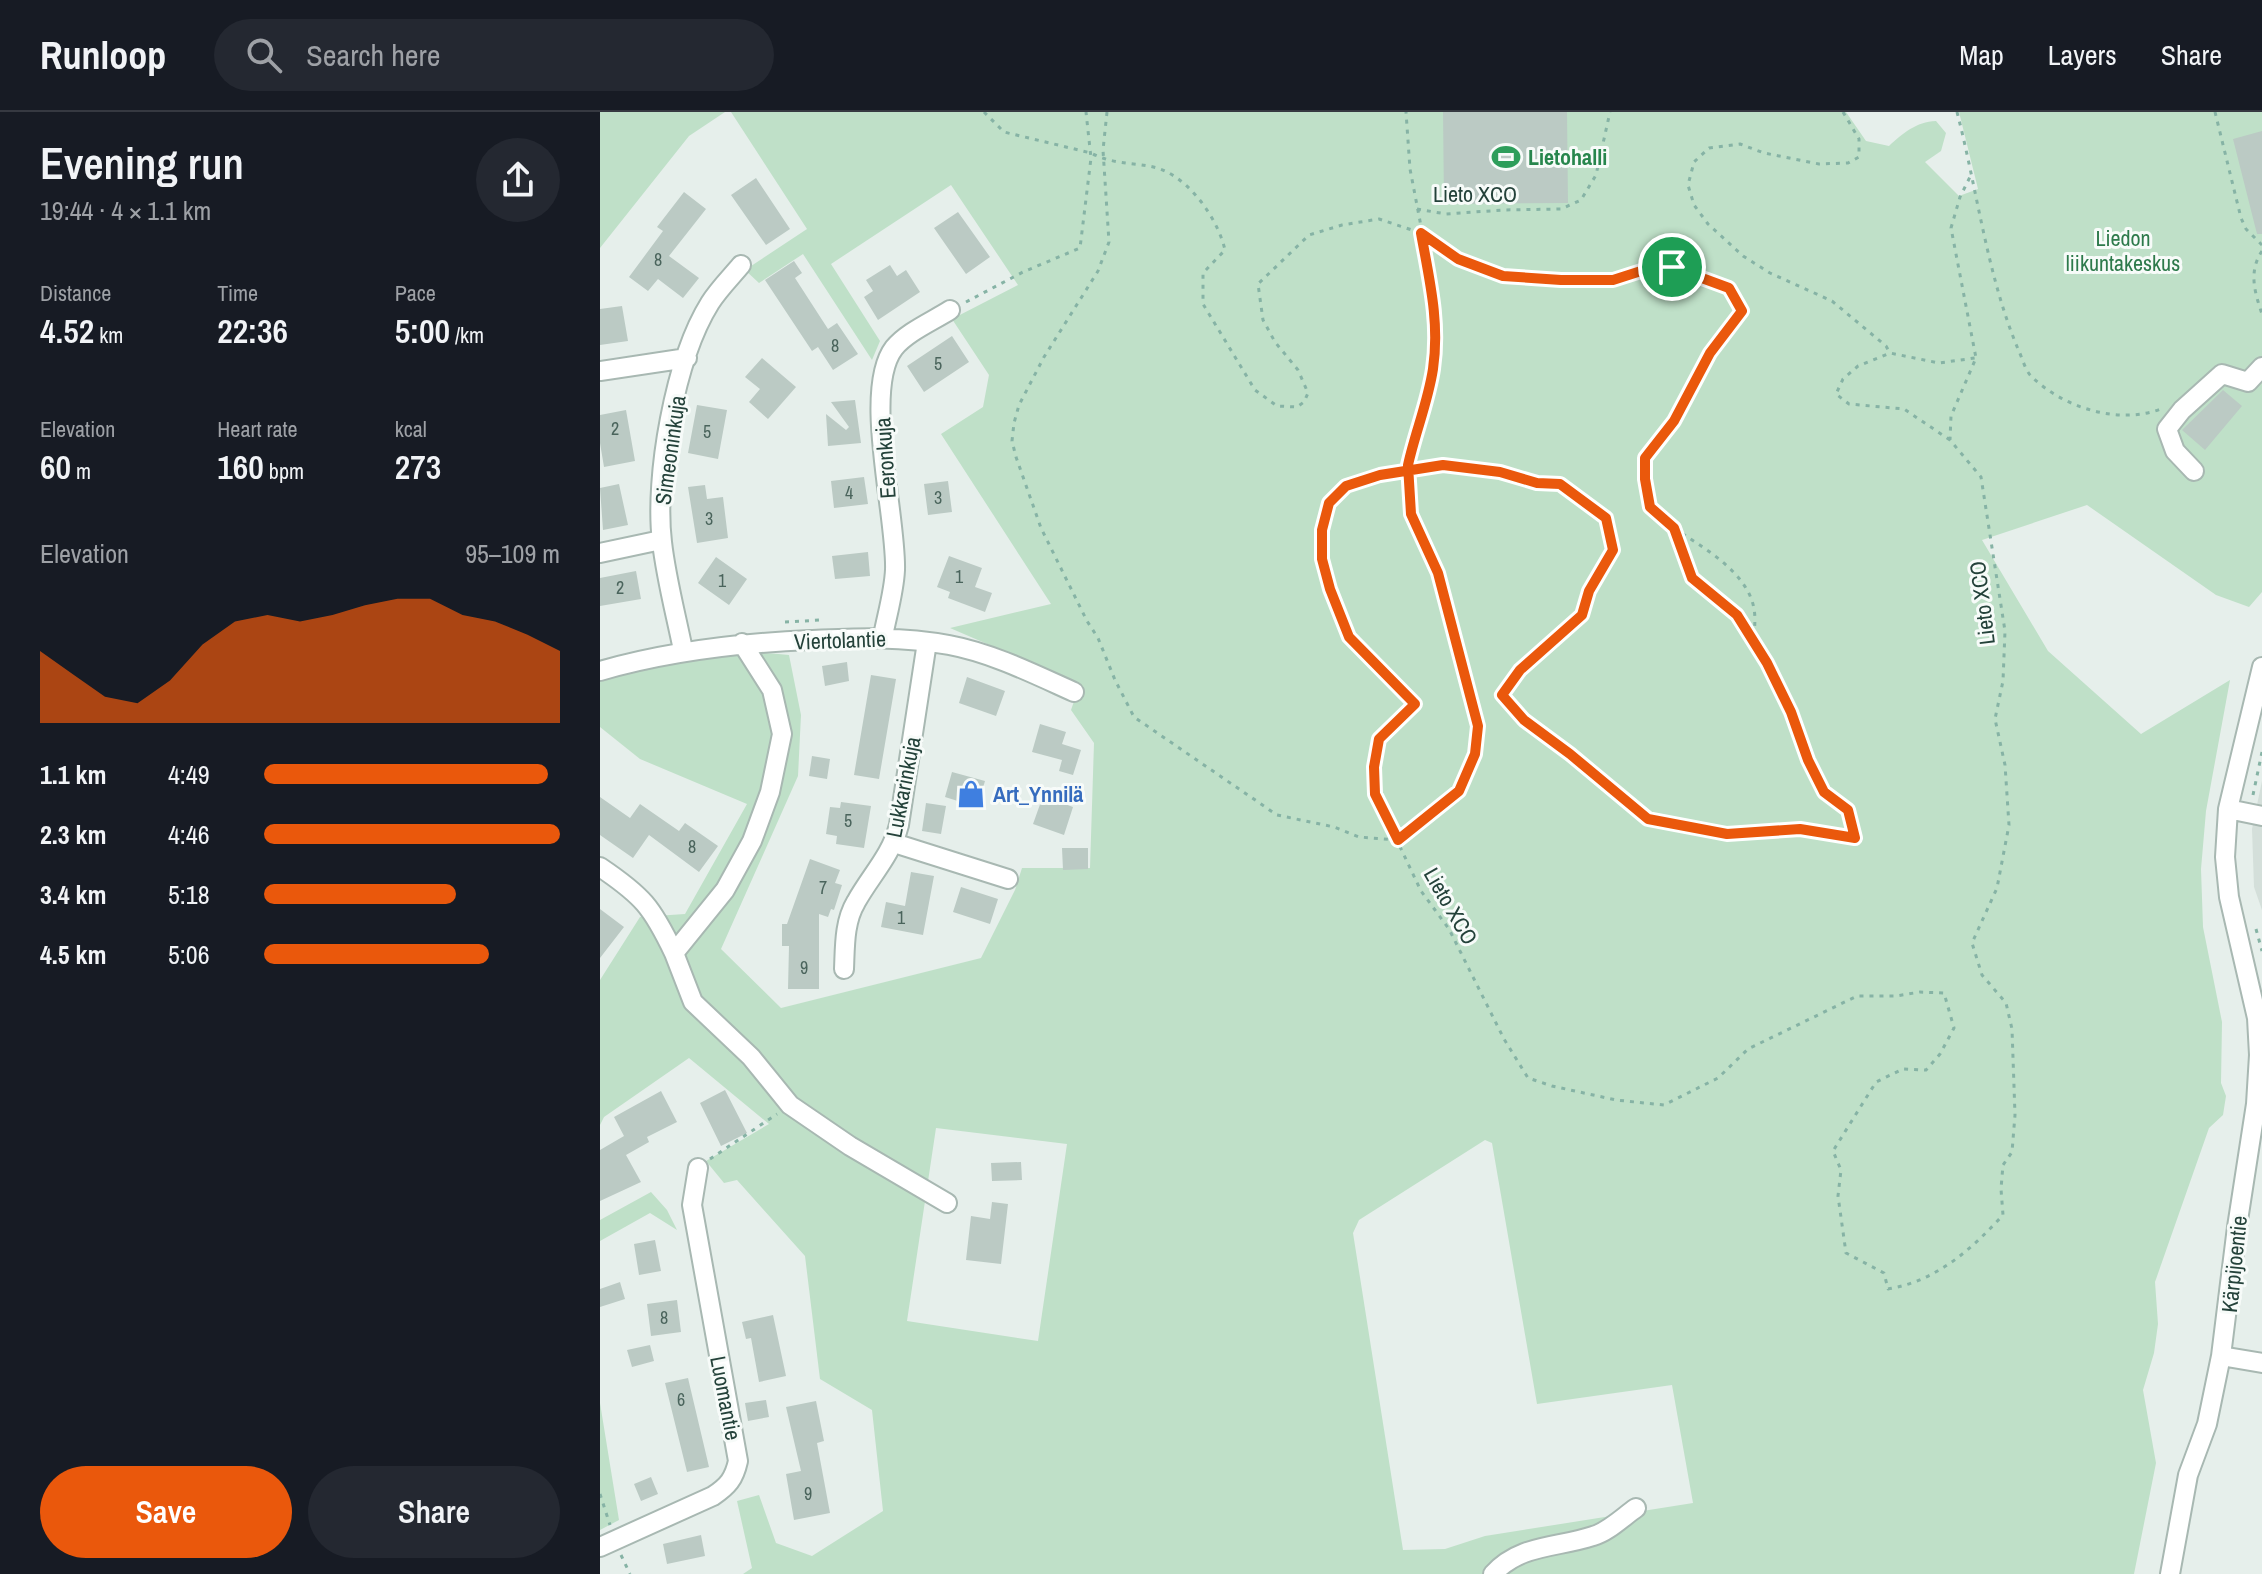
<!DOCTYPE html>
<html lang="en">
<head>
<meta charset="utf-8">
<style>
	:root { --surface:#171b24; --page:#242831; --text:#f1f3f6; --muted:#9ea1a6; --line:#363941; --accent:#ea580c }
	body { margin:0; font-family:"Archivo Narrow",sans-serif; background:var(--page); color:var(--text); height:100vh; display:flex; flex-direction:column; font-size:30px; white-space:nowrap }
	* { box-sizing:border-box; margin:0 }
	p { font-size:26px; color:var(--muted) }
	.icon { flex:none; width:44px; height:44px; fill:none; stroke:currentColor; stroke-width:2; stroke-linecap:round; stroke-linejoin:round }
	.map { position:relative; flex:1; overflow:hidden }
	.drawer { display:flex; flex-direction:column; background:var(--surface); width:600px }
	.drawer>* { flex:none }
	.pin { position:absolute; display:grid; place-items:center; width:68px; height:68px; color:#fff; margin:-34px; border:4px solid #fff; border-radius:50%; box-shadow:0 2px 8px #0007 }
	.round { display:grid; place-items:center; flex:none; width:84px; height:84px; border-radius:42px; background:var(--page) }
	.overview { display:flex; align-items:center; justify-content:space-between; height:136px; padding:0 40px }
	h1 { font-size:44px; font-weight:600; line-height:60px }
	.figures { display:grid; grid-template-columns:repeat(3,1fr); gap:12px; height:136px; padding:8px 40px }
	.figures div { display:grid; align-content:center }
	.figures b { font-size:34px; font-weight:600 }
	.figures small { font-size:22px; font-weight:400 }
	.figures p { font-size:22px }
	.chart { height:224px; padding:16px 40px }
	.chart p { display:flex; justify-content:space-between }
	.chart svg { width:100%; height:144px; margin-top:8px; fill:var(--accent); opacity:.7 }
	.button { display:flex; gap:16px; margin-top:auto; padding:16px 40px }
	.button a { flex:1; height:92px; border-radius:48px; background:var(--accent); color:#fff; font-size:32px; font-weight:600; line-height:92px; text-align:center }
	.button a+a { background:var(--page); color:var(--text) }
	ul { padding:0 40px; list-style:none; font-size:26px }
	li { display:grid; grid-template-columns:128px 96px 1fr; align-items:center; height:60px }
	li i { height:20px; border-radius:10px; background:var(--accent) }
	header { display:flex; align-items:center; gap:48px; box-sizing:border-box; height:112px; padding:0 40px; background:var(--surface); border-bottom:2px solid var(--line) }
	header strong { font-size:38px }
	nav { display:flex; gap:44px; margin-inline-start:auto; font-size:28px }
	.search { width:560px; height:72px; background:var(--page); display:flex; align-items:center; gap:20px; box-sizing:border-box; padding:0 28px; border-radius:44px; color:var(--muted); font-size:30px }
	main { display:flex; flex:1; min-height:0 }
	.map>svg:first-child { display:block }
	.built { fill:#d4dfda }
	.green { fill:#bfe0c8; fill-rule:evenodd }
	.building { fill:#bbcac4 }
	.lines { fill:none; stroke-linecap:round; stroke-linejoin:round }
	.minor-casing { stroke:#a8b8b2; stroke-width:22 }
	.path { stroke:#86b3a5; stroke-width:3; stroke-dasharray:4 6; stroke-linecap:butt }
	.minor { stroke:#fff; stroke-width:18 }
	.route-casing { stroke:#fff; stroke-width:16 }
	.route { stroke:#ea580c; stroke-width:10 }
	.labels { text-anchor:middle; stroke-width:6; stroke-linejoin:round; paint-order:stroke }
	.number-label { font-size:18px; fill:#4a645c }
	.leisure-label { font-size:22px; font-weight:bold; fill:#27864d; stroke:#f7fbf9; text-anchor:start }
	.street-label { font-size:22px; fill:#24423a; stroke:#f7fbf9 }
	.park-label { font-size:22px; fill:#2d7a4b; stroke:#f7fbf9 }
	.shop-label { font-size:22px; font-weight:bold; fill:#366cbe; stroke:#f7fbf9; text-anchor:start }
</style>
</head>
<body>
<header>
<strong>Runloop</strong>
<div class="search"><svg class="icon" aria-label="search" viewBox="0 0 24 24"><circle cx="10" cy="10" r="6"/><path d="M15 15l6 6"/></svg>Search here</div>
<nav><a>Map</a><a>Layers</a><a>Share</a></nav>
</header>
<main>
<section class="drawer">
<div class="overview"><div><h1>Evening run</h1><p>19:44 · 4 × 1.1 km</p></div><a class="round"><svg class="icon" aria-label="share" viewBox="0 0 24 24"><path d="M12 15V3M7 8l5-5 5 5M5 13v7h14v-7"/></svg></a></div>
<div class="figures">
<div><p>Distance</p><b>4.52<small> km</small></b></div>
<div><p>Time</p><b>22:36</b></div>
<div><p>Pace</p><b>5:00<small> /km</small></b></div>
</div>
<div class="figures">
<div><p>Elevation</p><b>60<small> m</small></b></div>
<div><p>Heart rate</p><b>160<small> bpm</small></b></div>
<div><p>kcal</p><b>273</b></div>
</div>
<div class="chart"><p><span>Elevation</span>95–109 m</p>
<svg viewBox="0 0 160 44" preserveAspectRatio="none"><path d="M0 44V22L10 29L20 36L30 38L40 31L50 20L60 13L70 11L80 13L90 11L100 8L110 6L120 6L130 11L140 13L150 17L160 22V44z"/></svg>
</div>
<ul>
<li><b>1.1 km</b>4:49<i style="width:96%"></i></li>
<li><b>2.3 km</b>4:46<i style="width:100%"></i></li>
<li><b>3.4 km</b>5:18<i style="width:65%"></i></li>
<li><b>4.5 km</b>5:06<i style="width:76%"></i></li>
</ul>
<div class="button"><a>Save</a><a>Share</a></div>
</section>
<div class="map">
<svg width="1662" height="1462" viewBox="0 0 1662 1462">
	<rect width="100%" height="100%" fill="#e6efeb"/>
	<path class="built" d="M1662,669V798L1654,775L1652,717Z"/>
	<path class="green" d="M0,0H125L89,24L0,136Z
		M131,0H1246L1266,29L1289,34C1303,21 1316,10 1336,9L1346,21L1341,39L1325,50L1359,84L1378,77L1359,0H1662V480L1649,495L1616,483L1487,393L1382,428L1448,539L1541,622L1630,568L1606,699L1601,757L1603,815L1622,910L1621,971L1626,984L1623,1003L1609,1016L1555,1170L1558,1212L1554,1241L1543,1278L1556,1351L1534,1462H143L152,1456L137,1389L159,1383L176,1431L212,1444L283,1399L272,1298L220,1267L205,1144L137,1068L124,1071L106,1049L169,1012L89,946L4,1005L0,1013V868L40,805L85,802L147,692L40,647L0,615V569C60,551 127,535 189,543L201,603L198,664L121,837L181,896L381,846L415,778L422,756H490L494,631L471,598L480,572L350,516L451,492L341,322L383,295L389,263L352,207L418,173L351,73L231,152L280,229L272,248L203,142L159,171L145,158L207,117ZM336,1016L467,1032L438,1229L307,1209ZM885,1028L892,1031L937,1292L1072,1273L1093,1391L885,1424L845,1437L803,1438L753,1121L759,1108Z
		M51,1080L67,1098L77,1118L50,1101L0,1129V1108Z
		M0,1291L19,1408L0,1418Z"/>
	<path class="building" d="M843,0H967L968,91L844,92Z
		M1662,19V122H1657L1633,27Z
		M156,66L190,117L166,133L131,83Z
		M84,80L106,97L69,144L99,166L83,186L58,167L48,179L29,165L63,119L57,115Z
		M358,100L390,145L366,162L334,116Z
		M194,149L202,161L195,166L228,217L237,211L258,242L233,258L218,235L212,239L165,168Z
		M290,153L297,164L306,158L320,180L278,208L264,185L273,179L266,168Z
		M22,194L28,229L0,233V197Z
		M352,224L369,250L324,280L307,254Z
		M162,246L196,275L168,307L149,290L160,277L145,265Z
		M1623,278L1642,294L1605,338L1582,318Z
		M255,288L261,331L228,334L226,302L246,318L249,315L231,290Z
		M97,293L127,298L118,347L88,341Z
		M26,298L35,349L4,355L0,331V303Z
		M264,365L268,392L234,396L231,369Z
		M348,369L352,400L328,403L324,372Z
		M19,372L28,413L3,418L0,376Z
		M105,373L107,387L123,385L128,426L97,431L88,375Z
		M268,440L270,464L235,467L232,444Z
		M349,444L382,456L375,475L392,481L385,500L348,486L350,480L337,475Z
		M116,445L147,467L129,493L98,471Z
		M36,459L41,487L0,494V466Z
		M247,550L249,569L225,574L222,554Z
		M271,563L296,567L279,667L254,663Z
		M367,565L405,579L396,604L359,591Z
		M440,612L466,620L462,632L481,638L473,663L459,659L462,648L432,640Z
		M212,644L230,647L227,667L209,664Z
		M352,660L385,669L377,695L345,685Z
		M443,684L473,695L464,723L433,712Z
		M0,685L30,706L40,692L79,719L85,711L118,734L99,760L49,723L33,746L0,723Z
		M241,690L271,694L264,736L236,732L237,724L226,722L230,695L240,696Z
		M326,691L346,694L341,722L322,719Z
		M462,736H488V757L463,758Z
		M210,747L240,758L235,771L242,773L234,798L231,797L228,805L219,802V877H188L189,834H182V812H187Z
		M311,760L334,764L323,823L281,815L286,790L305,794Z
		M361,775L398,787L390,812L353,800Z
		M0,797L24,815L0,846Z
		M125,978L147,1021L121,1034L100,991Z
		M61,979L77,1010L47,1025L49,1030L26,1043L41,1070L0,1089V1038L24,1024L14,1005Z
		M421,1050L422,1068L392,1069L391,1051Z
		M392,1090L408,1092L401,1152L366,1148L371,1104L390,1107Z
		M55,1128L61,1159L39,1163L34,1132Z
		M20,1170L25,1187L0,1195V1177Z
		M77,1188L81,1220L51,1224L47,1192Z
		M173,1203L186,1264L159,1270L151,1226L146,1227L142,1210Z
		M50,1233L54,1249L32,1255L27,1238Z
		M88,1266L109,1355L87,1360L65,1271Z
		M166,1288L169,1305L148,1309L145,1291Z
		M216,1289L224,1329L217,1331L230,1401L194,1408L186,1362L201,1359L186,1295Z
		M51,1365L58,1382L41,1389L34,1372Z
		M101,1423L105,1444L67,1452L63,1432Z"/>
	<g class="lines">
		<defs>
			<path id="minor" d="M0,259L87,246
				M1594,359L1575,339L1567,317L1582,298L1622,262L1648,270L1662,255
				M0,441L61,428
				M283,524C287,503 294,480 295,458C297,405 262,278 294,236C307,220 333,209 350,198
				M142,531L172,578L182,622L170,680L152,729L125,778L74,841L93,890L151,945L190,993L250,1034L347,1091
				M83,538C76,503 66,466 62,430C54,365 75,247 110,191C118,178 131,165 141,153
				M0,559C69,539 138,531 210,528C258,526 301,524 349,533C392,541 434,562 474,580
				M1628,697L1662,704
				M294,731L408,767
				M0,755C43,784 52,795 74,841
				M244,857C245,835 244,810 256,790C271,763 291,744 299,713L327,530
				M1621,1244L1662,1251
				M0,1435L113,1384C128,1374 134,1367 138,1349L92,1093L98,1056
				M893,1462C920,1432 957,1436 993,1424C1008,1420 1023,1405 1036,1396
				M1570,1462L1588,1363L1607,1312L1621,1244L1637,1115L1656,992L1659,943L1657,906L1629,785L1625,745L1628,697L1662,555"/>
		</defs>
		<use href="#minor" class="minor-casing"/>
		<path class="path" d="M384,0L404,20L491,41C517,55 544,49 565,59C593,72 618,108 625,138L603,161V192L655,278L677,294L697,295L704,290L708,281L698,258L675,230L663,208L658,172L709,123L742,113L779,107L821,121L858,147L903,164L961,168H1013L1041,159L1072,155L1129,176L1142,199L1110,241L1074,309L1045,346V367L1050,395L1074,416L1092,466L1137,503L1167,551L1191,600L1224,680L1248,698L1255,726L1200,717L1127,722L1048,707L970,642L924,608L902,583L920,558L982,503L989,479L1013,438L1006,406L960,372L937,371L900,360L843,353L780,363L746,374L729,391L722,418V447L730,477L749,525L815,592L779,627L774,655L775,682L821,779L849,817L904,927L928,966L952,974L1016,988L1064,993L1118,966L1148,937L1257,884H1296L1320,880L1344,881L1354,916L1340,942L1326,958L1303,957L1276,970L1233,1039L1241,1058L1238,1084L1246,1141L1284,1161L1288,1177C1336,1169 1371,1138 1403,1103L1401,1077L1403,1053L1412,1040L1415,1003L1412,917L1406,891L1382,863L1372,831L1397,776L1409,713L1405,653L1395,607L1403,569L1405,519L1381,365L1350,328L1351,304L1376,246L1351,116L1360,85L1371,63
			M507,0L503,38L509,130L498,159L444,245L419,293L414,311L412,329L416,345L441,416L487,509L498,526L515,568L534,605L677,703L734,715L759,725L798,728L859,679L875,642L878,614L838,461L811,402L808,353L833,254L836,211L830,161L810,57L806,0
			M1243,0L1259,27V45L1248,51L1219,52L1164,41L1140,32L1109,36L1094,50L1088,73L1094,93L1108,112L1143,144L1170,161L1232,189L1286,234L1290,241
			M1357,0C1377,77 1387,163 1418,237C1422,245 1425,258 1431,264C1463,296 1519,313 1561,297
			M1615,0L1641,106L1646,117L1662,133
			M817,97L846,102L903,98L961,97L981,88L996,63L1010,0
			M1662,139C1648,160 1655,181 1662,202
			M366,190L423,160L480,136L491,46L486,0
			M1350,328L1304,297L1249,292L1236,282L1243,267L1258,254L1290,241L1339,251L1375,246
			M1074,416C1102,435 1148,460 1154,497C1156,507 1154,518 1154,529
			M185,510L221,508
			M1653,683L1662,640
			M1656,817L1662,839
			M110,1047L177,1002
			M0,1382L10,1413
			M21,1443L30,1462"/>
		<use href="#minor" class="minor"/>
	</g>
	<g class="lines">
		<defs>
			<path id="route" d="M1072,155L1041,159L1013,168H961L903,164L858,147L821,121C829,166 840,210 833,257C828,290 815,321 808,353L811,402L838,461L878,614L875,642L859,679L798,728L775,682L774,655L779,627L815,592L749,525L730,477L722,447V418L729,391L746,374L780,363L843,353L900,360L937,371L960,372L1006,406L1013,438L989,479L982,503L920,558L902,583L924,608L970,642L1048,707L1127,722L1200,717L1255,726L1248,698L1224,680L1208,648L1191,600L1167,551L1137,503L1092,466L1074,416L1050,395L1045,367V346L1074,309L1110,241L1142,199L1129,176L1072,155"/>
		</defs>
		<use href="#route" class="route-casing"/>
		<use href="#route" class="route"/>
	</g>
	<defs>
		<symbol id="stadium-bare" viewBox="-9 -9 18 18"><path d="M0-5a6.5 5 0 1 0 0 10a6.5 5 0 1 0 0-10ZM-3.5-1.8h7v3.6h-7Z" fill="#2e9e5b" stroke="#f7fbf9" stroke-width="2.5" paint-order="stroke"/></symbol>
		<symbol id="shop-bare" viewBox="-9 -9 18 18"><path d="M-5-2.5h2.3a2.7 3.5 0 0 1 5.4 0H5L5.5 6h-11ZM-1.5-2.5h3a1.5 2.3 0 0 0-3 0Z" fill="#3f7fe0" stroke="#f7fbf9" stroke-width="2.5" paint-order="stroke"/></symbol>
	</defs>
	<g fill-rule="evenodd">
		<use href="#stadium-bare" x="886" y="25" width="40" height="40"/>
		<use href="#shop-bare" x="351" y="662" width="40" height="40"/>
	</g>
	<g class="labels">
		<g class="number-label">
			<text x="58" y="154">8</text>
			<text x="235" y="240">8</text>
			<text x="338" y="258">5</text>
			<text x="15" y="323">2</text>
			<text x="107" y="326">5</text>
			<text x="249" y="387">4</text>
			<text x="338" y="392">3</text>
			<text x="109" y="413">3</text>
			<text x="359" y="471">1</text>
			<text x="122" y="475">1</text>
			<text x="20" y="482">2</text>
			<text x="248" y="715">5</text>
			<text x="92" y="741">8</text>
			<text x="223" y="782">7</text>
			<text x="301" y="812">1</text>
			<text x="204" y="862">9</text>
			<text x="64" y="1212">8</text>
			<text x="81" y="1294">6</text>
			<text x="208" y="1388">9</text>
		</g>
		<g class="leisure-label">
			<text x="928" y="53">Lietohalli</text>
		</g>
		<g class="street-label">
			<text x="875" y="90">Lieto XCO</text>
			<text transform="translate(70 338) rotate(-82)" y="8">Simeoninkuja</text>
			<text transform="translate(285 346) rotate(-94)" y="8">Eeronkuja</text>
			<text transform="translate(1382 491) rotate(-97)" y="8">Lieto XCO</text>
			<text transform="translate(240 528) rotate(-2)" y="8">Viertolantie</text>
			<text transform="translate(303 675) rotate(-79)" y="8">Lukkarinkuja</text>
			<text transform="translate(851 794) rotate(60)" y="8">Lieto XCO</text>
			<text transform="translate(1634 1152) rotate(-84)" y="8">Kärpijoentie</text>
			<text transform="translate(126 1286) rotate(79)" y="8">Luomantie</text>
		</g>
		<g class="park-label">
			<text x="1523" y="134">Liedon<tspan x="1523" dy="25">liikuntakeskus</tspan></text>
		</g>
		<g class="shop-label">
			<text x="393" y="690">Art_Ynnilä</text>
		</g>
	</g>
</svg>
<div class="pin" style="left:1072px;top:155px;background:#1e9e55"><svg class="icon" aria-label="arrive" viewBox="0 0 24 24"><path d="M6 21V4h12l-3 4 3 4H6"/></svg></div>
</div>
</main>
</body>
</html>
